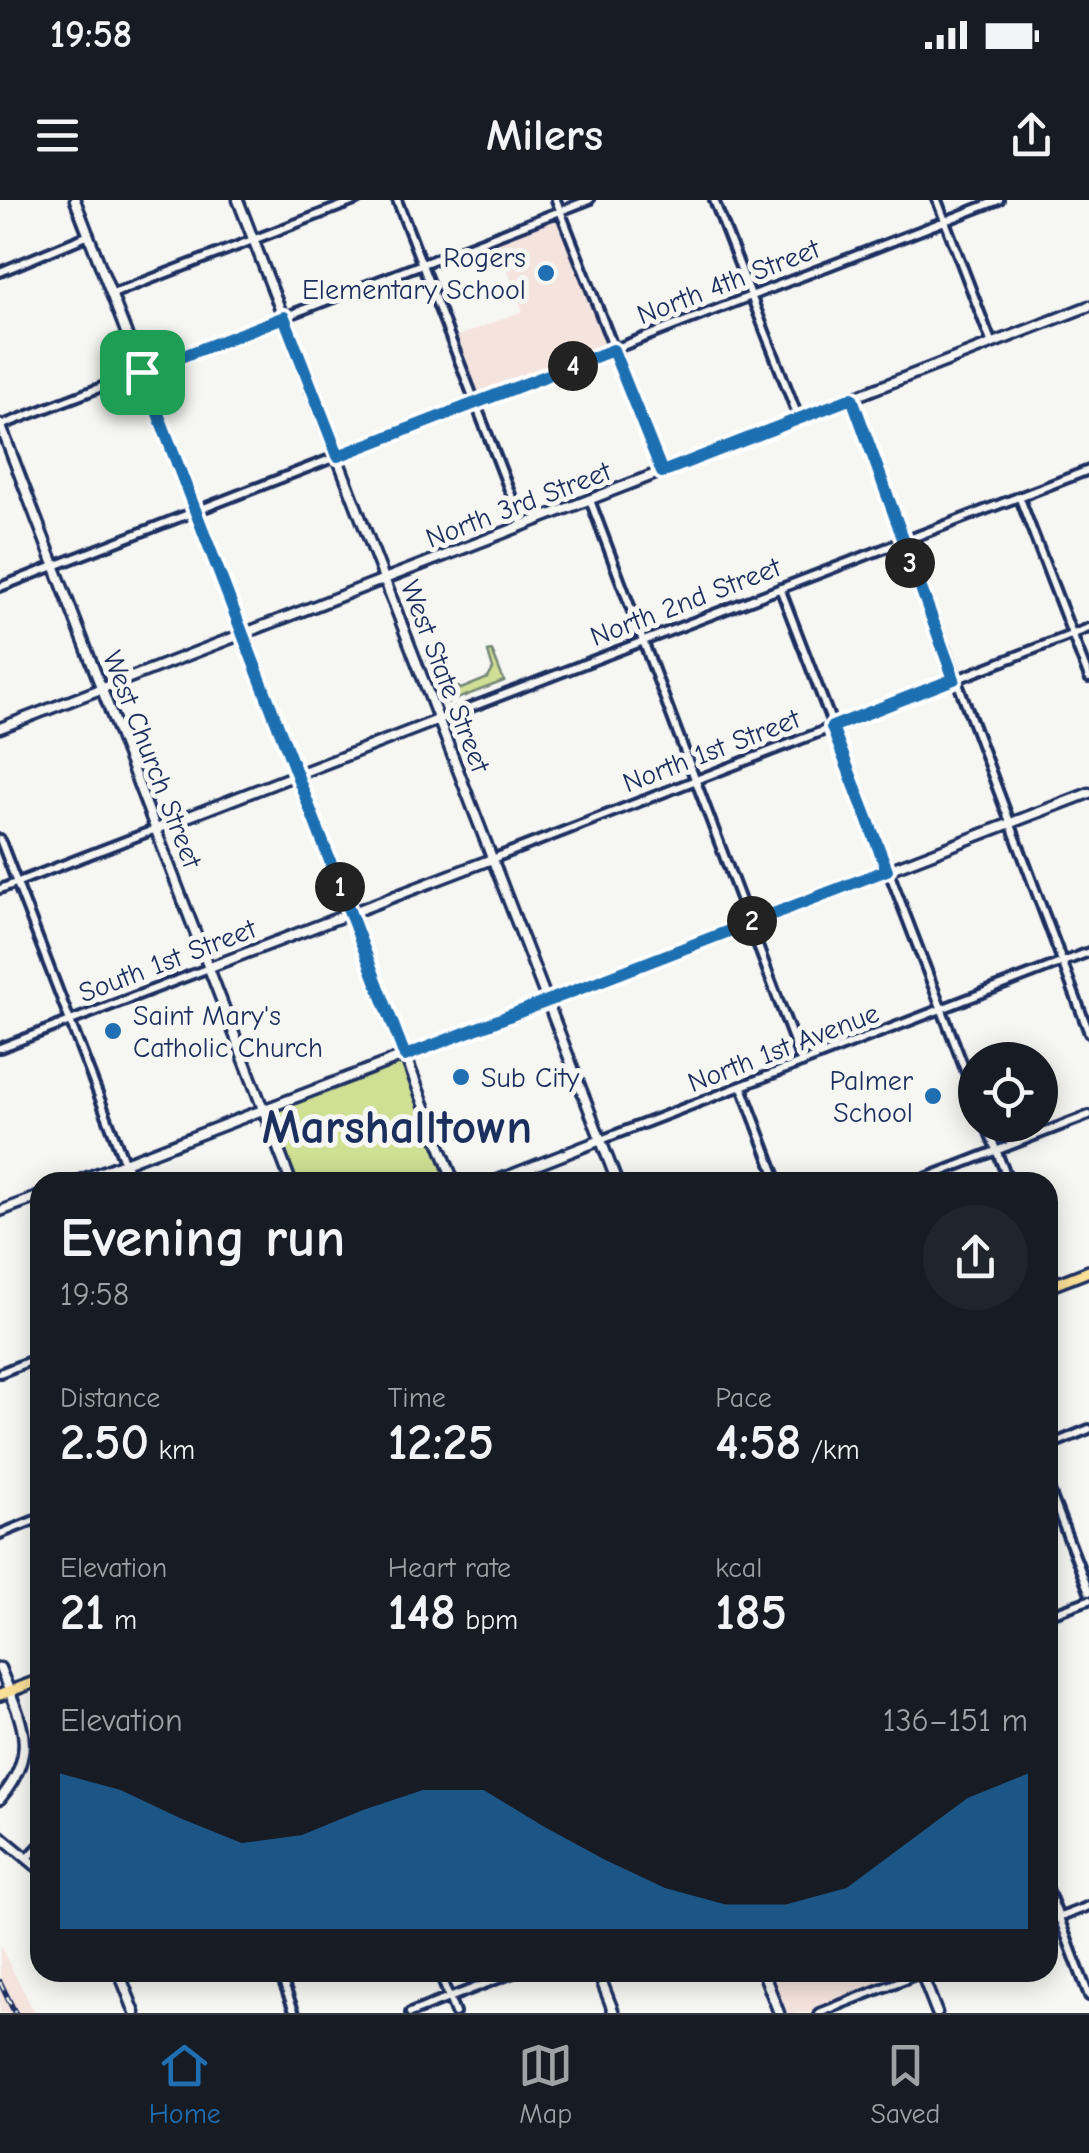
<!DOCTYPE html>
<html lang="en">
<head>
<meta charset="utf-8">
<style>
	:root { --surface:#171b24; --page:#20242c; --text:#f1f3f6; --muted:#9ea1a6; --line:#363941; --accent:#1f6fb2 }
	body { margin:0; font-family:"Comic Neue",sans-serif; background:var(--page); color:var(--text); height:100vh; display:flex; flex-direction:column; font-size:38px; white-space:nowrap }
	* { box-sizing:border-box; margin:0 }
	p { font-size:32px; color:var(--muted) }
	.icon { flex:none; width:55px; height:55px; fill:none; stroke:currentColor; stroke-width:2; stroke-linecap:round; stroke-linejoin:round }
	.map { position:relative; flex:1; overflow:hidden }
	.details { position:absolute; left:30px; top:972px; width:1028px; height:810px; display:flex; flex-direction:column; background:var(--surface); border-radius:30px; box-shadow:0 5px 25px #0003 }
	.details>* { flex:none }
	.tools { position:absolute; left:958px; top:842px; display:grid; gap:20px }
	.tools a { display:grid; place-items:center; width:100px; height:100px; border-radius:50%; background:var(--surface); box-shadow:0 5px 25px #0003; font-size:50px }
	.pin { position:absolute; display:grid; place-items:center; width:85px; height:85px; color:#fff; margin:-42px; border-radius:20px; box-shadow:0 5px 15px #0006 }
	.km { position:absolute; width:50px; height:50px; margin:-25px; border-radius:50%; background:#222; color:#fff; font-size:28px; line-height:50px; text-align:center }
	.round { display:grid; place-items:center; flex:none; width:105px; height:105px; border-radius:52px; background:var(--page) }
	.overview { display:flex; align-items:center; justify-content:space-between; height:170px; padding:0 30px }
	h1 { font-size:55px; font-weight:600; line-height:75px }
	.stats { display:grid; grid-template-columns:repeat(3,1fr); gap:15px; height:170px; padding:10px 30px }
	.stats div { display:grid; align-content:center }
	.stats b { font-size:50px; font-weight:600 }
	.stats small { font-size:28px; font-weight:400 }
	.stats p { font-size:28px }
	.chart { height:280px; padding:20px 30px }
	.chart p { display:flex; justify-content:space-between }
	.chart svg { width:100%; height:180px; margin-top:10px; fill:var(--accent); opacity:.7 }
	.status { display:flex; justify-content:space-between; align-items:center; height:70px; padding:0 50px; background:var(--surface); direction:ltr }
	.status svg { height:28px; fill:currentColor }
	header { display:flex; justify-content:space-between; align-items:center; height:130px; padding:0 30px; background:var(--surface); font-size:45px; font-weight:600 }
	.tab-bar { display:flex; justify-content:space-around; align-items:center; height:140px; border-top:2px solid var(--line); background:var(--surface); font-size:28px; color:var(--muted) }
	.tab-bar a { display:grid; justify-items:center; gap:5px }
	.tab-bar .active { color:var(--accent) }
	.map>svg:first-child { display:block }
	.built { fill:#f5e3dd }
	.green { fill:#cfdf93; stroke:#758778; stroke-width:2.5 }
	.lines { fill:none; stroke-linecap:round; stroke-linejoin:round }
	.street-casing { stroke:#1b2f5e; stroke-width:14 }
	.secondary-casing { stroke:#1b2f5e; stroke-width:15 }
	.primary-casing { stroke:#1b2f5e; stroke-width:16 }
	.street { stroke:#f6f6f2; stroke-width:6 }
	.secondary { stroke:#f6f6f2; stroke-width:8 }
	.primary { stroke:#fbdf96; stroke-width:9 }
	.rail-casing { stroke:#1b2f5e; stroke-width:6 }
	.rail { stroke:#f6f6f2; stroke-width:2.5; stroke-dasharray:8; stroke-linecap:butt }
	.route-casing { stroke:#fff; stroke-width:20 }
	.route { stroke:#1f6fb2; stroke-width:12 }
	.poi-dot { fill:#1f6fb2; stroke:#f6f6f2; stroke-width:4 }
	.labels { text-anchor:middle; stroke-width:10; stroke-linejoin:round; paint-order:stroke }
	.poi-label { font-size:28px; fill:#1b2f5e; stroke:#f6f6f2; text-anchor:end }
	.street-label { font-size:28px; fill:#1b2f5e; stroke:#f6f6f2 }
	.town-label { font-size:48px; font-weight:bold; fill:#1b2f5e; stroke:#f6f6f2 }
</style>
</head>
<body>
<div class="status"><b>19:58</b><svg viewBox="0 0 49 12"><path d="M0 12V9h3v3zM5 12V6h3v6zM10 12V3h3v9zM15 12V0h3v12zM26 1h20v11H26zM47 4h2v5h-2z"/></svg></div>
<header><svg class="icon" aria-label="menu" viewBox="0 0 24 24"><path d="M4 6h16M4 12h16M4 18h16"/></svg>Milers<svg class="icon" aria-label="share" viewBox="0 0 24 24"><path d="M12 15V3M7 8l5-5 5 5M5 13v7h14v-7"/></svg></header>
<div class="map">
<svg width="1089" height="1813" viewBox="0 0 1089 1813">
	<rect width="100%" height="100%" fill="#f6f6f2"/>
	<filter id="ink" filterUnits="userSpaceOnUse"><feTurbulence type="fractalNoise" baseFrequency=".01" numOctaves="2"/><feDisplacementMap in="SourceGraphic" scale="20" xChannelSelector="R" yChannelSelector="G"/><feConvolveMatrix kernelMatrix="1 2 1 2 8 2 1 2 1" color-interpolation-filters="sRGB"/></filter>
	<g filter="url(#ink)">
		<path class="built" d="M560,11L613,150L476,204L451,139L523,111L495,36Z
			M0,1746L35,1813H0Z
			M921,1772L819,1813H779L763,1773Z"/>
		<path class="green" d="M492,451L504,481L444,504L428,462L439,466L444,477L461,489L488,478L493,469L488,452Z
			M405,855L454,982H291L263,910Z"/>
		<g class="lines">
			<defs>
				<path id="street" d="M397,0L523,326
					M556,0L662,272
					M714,0L799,219
					M937,0L992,144
					M0,72L89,35
					M112,94L357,0
					M851,198L1089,833
					M0,226L589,0
					M1019,296L1089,478
					M590,300L802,863
					M0,387L999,0
					M780,388L975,896
					M438,520L1089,270
					M0,639L125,964
					M492,659L1089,428
					M0,689L156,629
					M0,848L209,768
					M742,887L778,982
					M986,925L1009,982
					M601,940L1089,752
					M915,982L1089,915
					M0,1173L40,1157
					M1048,1246L1089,1229
					M1048,1286L1089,1392
					M0,1334L40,1318
					M1048,1415L1089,1400
					M27,1659L40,1645
					M1048,1689L1089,1796
					M1048,1722L1089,1706
					M279,1772L295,1813
					M439,1772L455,1813
					M410,1813L516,1772
					M819,1813L923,1772"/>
				<path id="secondary" d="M75,0L454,982
					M238,0L617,982
					M0,224L291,982
					M0,528L1089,106
					M156,629L438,520
					M210,767L492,659
					M125,964L132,982
					M75,982L1089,593
					M493,982L601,940
					M0,1011L40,996
					M0,1468C21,1521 41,1550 0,1599
					M0,1636L40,1669
					M119,1772L135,1813
					M598,1772L614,1813
					M763,1772L779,1813
					M921,1772L937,1813"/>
				<path id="primary" d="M1048,1087L1089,1071
					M0,1495L40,1480"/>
			</defs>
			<use href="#street" class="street-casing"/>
			<use href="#secondary" class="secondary-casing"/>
			<use href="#primary" class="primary-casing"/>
			<use href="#street" class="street"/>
			<use href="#secondary" class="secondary"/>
			<use href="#primary" class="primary"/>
			<defs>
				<path id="rail" d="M0,1782L15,1813"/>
			</defs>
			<use href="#rail" class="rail-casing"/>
			<use href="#rail" class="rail"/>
		</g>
	</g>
	<g class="lines" filter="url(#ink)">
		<defs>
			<path id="route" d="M284,117L338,256L613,150L662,272L852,198L954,479L832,527L887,670L405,856L142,172Z"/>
		</defs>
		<use href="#route" class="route-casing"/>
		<use href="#route" class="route"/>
	</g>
	<g class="poi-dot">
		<circle cx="546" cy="73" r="10"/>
		<circle cx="113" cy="831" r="10"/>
		<circle cx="461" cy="877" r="10"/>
		<circle cx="933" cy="896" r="10"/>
	</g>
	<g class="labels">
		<g class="poi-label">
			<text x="526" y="67">Rogers<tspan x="526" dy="32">Elementary School</tspan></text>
			<text x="133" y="825" text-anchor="start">Saint Mary's<tspan x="133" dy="32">Catholic Church</tspan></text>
			<text x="481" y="887" text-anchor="start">Sub City</text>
			<text x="913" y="890">Palmer<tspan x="913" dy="32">School</tspan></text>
		</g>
		<g class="street-label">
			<text transform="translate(728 81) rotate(-21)" y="10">North 4th Street</text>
			<text transform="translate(518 304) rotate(-21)" y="10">North 3rd Street</text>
			<text transform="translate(685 401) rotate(-21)" y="10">North 2nd Street</text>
			<text transform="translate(446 476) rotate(69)" y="10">West State Street</text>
			<text transform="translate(711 550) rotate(-21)" y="10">North 1st Street</text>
			<text transform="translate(153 559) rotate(69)" y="10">West Church Street</text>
			<text transform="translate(167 760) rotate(-21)" y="10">South 1st Street</text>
			<text transform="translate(783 847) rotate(-21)" y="10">North 1st Avenue</text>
		</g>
		<g class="town-label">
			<text x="397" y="943">Marshalltown</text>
		</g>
	</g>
</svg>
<div class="tools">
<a><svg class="icon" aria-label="locate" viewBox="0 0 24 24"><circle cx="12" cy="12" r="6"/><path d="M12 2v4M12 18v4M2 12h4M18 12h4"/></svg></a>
</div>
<div class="pin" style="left:142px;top:172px;background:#1e9e55"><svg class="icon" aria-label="arrive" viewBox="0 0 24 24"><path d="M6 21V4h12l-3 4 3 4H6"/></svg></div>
<b class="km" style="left:340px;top:687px">1</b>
<b class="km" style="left:752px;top:721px">2</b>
<b class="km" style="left:910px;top:363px">3</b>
<b class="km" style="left:573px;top:166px">4</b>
<section class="details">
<div class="overview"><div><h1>Evening run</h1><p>19:58</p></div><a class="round"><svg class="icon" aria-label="share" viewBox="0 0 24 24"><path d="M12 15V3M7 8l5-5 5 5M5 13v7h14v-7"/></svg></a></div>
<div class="stats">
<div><p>Distance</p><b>2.50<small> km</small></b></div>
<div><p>Time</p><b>12:25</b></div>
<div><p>Pace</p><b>4:58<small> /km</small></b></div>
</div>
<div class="stats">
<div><p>Elevation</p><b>21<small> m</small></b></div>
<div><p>Heart rate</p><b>148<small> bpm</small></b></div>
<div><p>kcal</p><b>185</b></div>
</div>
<div class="chart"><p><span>Elevation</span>136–151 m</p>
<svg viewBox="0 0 160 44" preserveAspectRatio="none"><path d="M0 44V6L10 10L20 17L30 23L40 21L50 15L60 10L70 10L80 19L90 27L100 34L110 38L120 38L130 34L140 23L150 12L160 6V44z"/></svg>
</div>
</section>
</div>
<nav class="tab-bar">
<a class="active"><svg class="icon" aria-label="home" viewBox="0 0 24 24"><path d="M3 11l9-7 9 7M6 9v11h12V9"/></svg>Home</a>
<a><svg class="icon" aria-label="map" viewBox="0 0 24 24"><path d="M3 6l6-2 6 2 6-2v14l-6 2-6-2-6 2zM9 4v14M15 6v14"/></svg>Map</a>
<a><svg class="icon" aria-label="saved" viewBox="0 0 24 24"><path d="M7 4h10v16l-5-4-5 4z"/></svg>Saved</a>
</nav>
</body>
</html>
